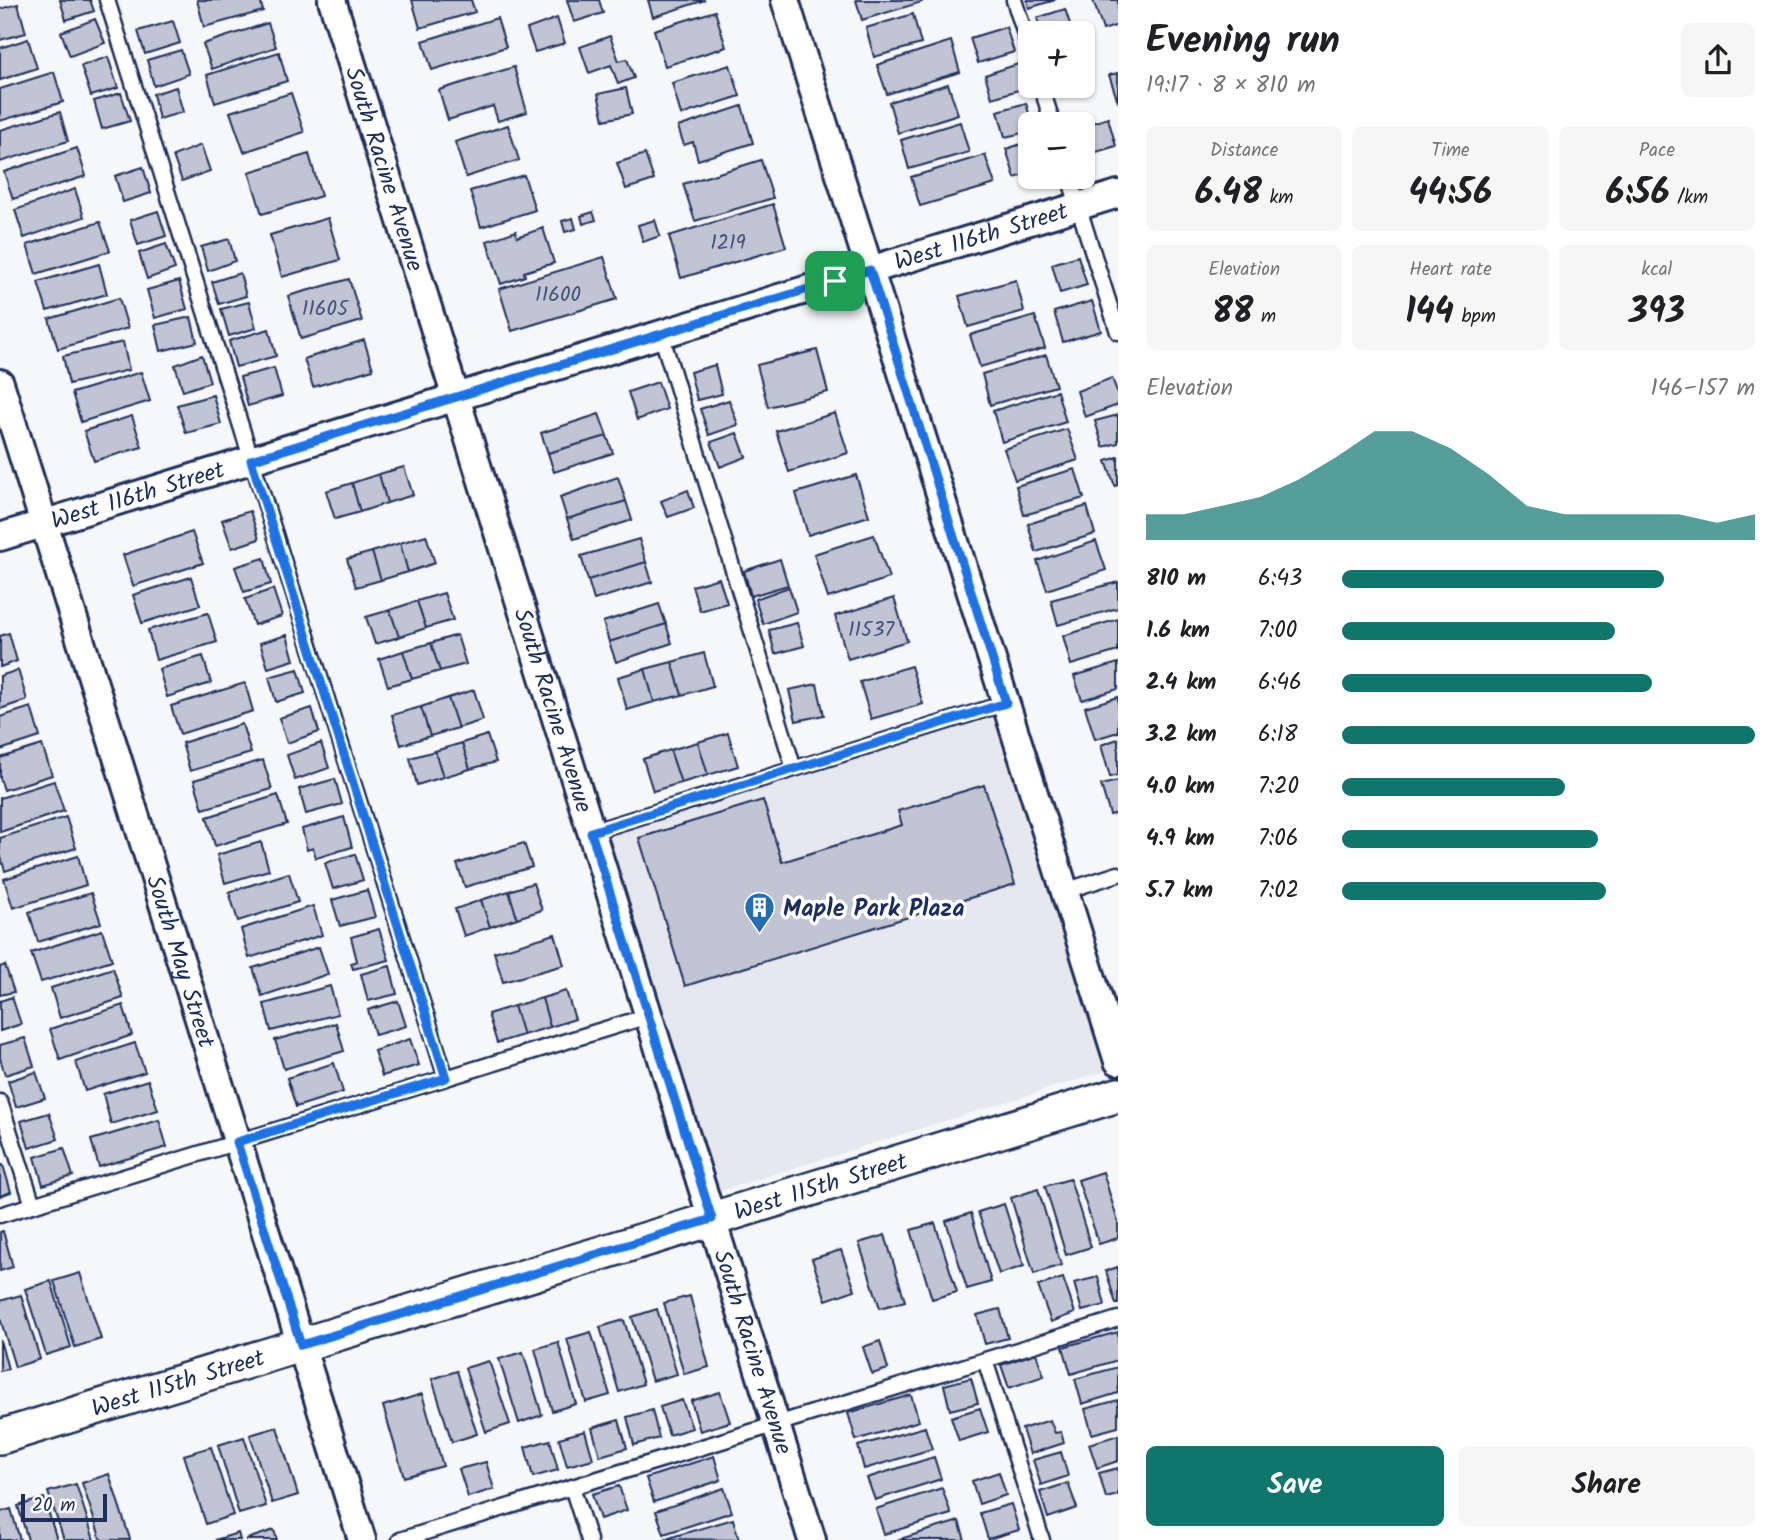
<!DOCTYPE html>
<html lang="en">
<head>
<meta charset="utf-8">
<style>
	:root { --surface:#fff; --page:#f6f6f6; --text:#202124; --muted:#757577; --accent:#0f766e }
	body { margin:0; font-family:Kalam,sans-serif; background:var(--page); color:var(--text); height:100vh; display:flex; flex-direction:column; font-size:26px; white-space:nowrap }
	* { box-sizing:border-box; margin:0 }
	p { font-size:23px; color:var(--muted) }
	.icon { flex:none; width:38px; height:38px; fill:none; stroke:currentColor; stroke-width:2; stroke-linecap:round; stroke-linejoin:round }
	.map { position:relative; flex:1; overflow:hidden }
	.drawer { display:flex; flex-direction:column; background:var(--surface); width:665px }
	.drawer>* { flex:none }
	.fabs { position:absolute; left:1018px; top:21px; display:grid; gap:14px }
	.fabs a { display:grid; place-items:center; width:77px; height:77px; border-radius:10px; background:var(--surface); box-shadow:0 2px 5px #0004; font-size:35px }
	.scale { position:absolute; left:21px; bottom:18px; width:86px; box-sizing:border-box; padding-left:7px; border:4px solid #1b2f5e; border-top:0; font-size:19px; line-height:24px; white-space:nowrap; color:#1b2f5e; -webkit-text-stroke:5px #fff; paint-order:stroke }
	.pin { position:absolute; display:grid; place-items:center; width:60px; height:60px; color:#fff; margin:-30px; border-radius:14px; box-shadow:0 4px 10px #0006 }
	.round { display:grid; place-items:center; flex:none; width:74px; height:74px; border-radius:10px; background:var(--page) }
	.headline { display:flex; align-items:center; justify-content:space-between; height:119px; padding:0 28px }
	h1 { font-size:38px; font-weight:700; line-height:52px }
	.metrics { display:grid; grid-template-columns:repeat(3,1fr); gap:10px; height:119px; padding:7px 28px }
	.metrics div { display:grid; align-content:center; border-radius:10px; background:var(--page); text-align:center }
	.metrics b { font-size:35px; font-weight:700 }
	.metrics small { font-size:19px; font-weight:400 }
	.metrics p { font-size:19px }
	.chart { height:196px; padding:14px 28px }
	.chart p { display:flex; justify-content:space-between }
	.chart svg { width:100%; height:126px; margin-top:7px; fill:var(--accent); opacity:.7 }
	.primary-button { display:flex; gap:14px; margin-top:auto; padding:14px 28px }
	.primary-button a { flex:1; height:80px; border-radius:10px; background:var(--accent); color:#fff; font-size:28px; font-weight:700; line-height:80px; text-align:center }
	.primary-button a+a { background:var(--page); color:var(--text) }
	ul { padding:0 28px; list-style:none; font-size:23px }
	li { display:grid; grid-template-columns:112px 84px 1fr; align-items:center; height:52px }
	li i { height:18px; border-radius:9px; background:var(--accent) }
	main { display:flex; flex:1; min-height:0 }
	.map>svg:first-child { display:block }
	.built { fill:#e6e8ee }
	.building { fill:#c0c4d3; stroke:#1b2f5e; stroke-width:2 }
	.lines { fill:none; stroke-linecap:round; stroke-linejoin:round }
	.service-casing { stroke:#1b2f5e; stroke-width:19 }
	.minor-casing { stroke:#1b2f5e; stroke-width:32 }
	.tertiary-casing { stroke:#1b2f5e; stroke-width:38 }
	.service { stroke:#fff; stroke-width:14 }
	.minor { stroke:#fff; stroke-width:26 }
	.tertiary { stroke:#fff; stroke-width:33 }
	.route-casing { stroke:#fff; stroke-width:14 }
	.route { stroke:#1a73e8; stroke-width:9 }
	.labels { text-anchor:middle; stroke-width:7; stroke-linejoin:round; paint-order:stroke }
	.number-label { font-size:21px; fill:#44547b }
	.street-label { font-size:24px; fill:#1b2f5e; stroke:#fff }
	.poi-label { font-size:24px; font-weight:bold; fill:#1b2f5e; stroke:#fff; text-anchor:start }
</style>
</head>
<body>
<main>
<div class="map">
<svg width="1118" height="1540" viewBox="0 0 1118 1540">
	<rect width="100%" height="100%" fill="#f6f7f9"/>
	<filter id="ink" filterUnits="userSpaceOnUse"><feTurbulence type="fractalNoise" baseFrequency=".0143" numOctaves="2"/><feDisplacementMap in="SourceGraphic" scale="14" xChannelSelector="R" yChannelSelector="G"/><feConvolveMatrix kernelMatrix="1 2 1 2 8 2 1 2 1" color-interpolation-filters="sRGB"/></filter>
	<g filter="url(#ink)">
		<path class="built" d="M999,713L1109,1070L713,1193L602,836Z"/>
		<path class="building" d="M60,0H90L94,11L66,20Z
			M197,0H260L263,11L204,27Z
			M412,0H471L475,12L420,28Z
			M567,0H599L603,13L574,22Z
			M648,0H705L653,17Z
			M856,0H921L922,2L862,20Z
			M1027,0H1055L1029,8Z
			M1093,0H1118V25L1103,30Z
			M18,4L26,33L0,40V9Z
			M1065,9L1073,33H1042L1037,18Z
			M715,11L726,47L665,66L654,30Z
			M913,14L921,44L874,57L866,28Z
			M497,18L506,47L432,70L423,41Z
			M557,18L565,43L535,52L527,29Z
			M95,19L105,43L70,56L61,32Z
			M173,21L180,43L145,54L138,31Z
			M268,23L276,47L212,69L203,44Z
			M1006,27L1014,52L978,63L970,38Z
			M610,36L619,61L627,59L634,78L618,84L611,65L589,73L580,47Z
			M28,39L37,68L0,80V48Z
			M951,41L960,72L887,94L877,65Z
			M181,50L189,74L154,86L147,60Z
			M279,52L287,81L215,103L207,75Z
			M108,57L118,88L91,96L81,66Z
			M1018,64L1025,88L992,98L985,75Z
			M730,65L740,96L681,115L672,83Z
			M514,67L527,112L498,121L493,106L448,120L439,90Z
			M54,72L63,102L0,121V89Z
			M1118,73V102L1109,75Z
			M948,84L958,114L898,133L889,102Z
			M176,87L183,112L159,119L153,94Z
			M626,88L632,114L604,120L598,94Z
			M121,93L130,121L102,129L94,101Z
			M291,93L304,132L244,152L230,112Z
			M1026,103L1032,124L1031,131L1005,137L998,111Z
			M742,106L753,143L698,160L693,142L684,145L678,127Z
			M60,112L68,141L0,162V130Z
			M1108,118L1116,146L1083,156V126Z
			M960,122L969,152L909,169L901,140Z
			M508,125L519,160L466,177L455,142Z
			M1031,141V173L1015,178L1006,149Z
			M201,145L210,171L182,181L173,156Z
			M77,148L86,176L13,199L4,172Z
			M309,154L321,196L262,214L249,172Z
			M645,154L654,180L626,189L617,163Z
			M985,155L995,184L920,206L911,177Z
			M761,160L773,198L695,221L683,184Z
			M143,167L151,193L123,202L115,176Z
			M524,175L535,210L481,227L470,191Z
			M75,189L84,217L24,238L15,210Z
			M773,204L786,247L681,278L669,236Z
			M158,211L166,236L138,245L130,220Z
			M593,212L596,220L583,224L581,216Z
			M328,218L340,260L282,277L270,235Z
			M573,218L576,229L565,232L562,221Z
			M655,220L660,236L643,242L638,225Z
			M100,222L110,251L36,274L27,245Z
			M543,228L554,263L524,272L525,276L501,284L487,241L516,231L517,237Z
			M229,239L235,261L208,271L201,247Z
			M166,244L175,269L147,279L139,253Z
			M1078,256L1087,285L1060,293L1052,264Z
			M604,257L617,299L512,331L499,289Z
			M99,264L107,294L47,311L38,282Z
			M240,273L246,296L219,304L212,282Z
			M349,279L362,321L301,339L288,296Z
			M1016,280L1024,311L968,327L959,296Z
			M179,281L187,309L155,318L147,290Z
			M119,298L128,328L58,349L49,319Z
			M1092,301L1101,331L1063,342L1054,312Z
			M249,302L256,328L229,336L221,309Z
			M1035,316L1045,348L980,367L970,335Z
			M191,317L197,342L161,351L155,325Z
			M269,329L276,356L236,367L229,341Z
			M364,340L373,369L313,387L304,359Z
			M123,342L129,370L69,384L63,356Z
			M817,350L828,392L768,407L757,365Z
			M202,355L210,382L183,391L175,365Z
			M1046,355L1056,386L990,405L982,374Z
			M715,365L722,394L697,400L690,372Z
			M274,368L282,396L248,406L240,377Z
			M141,372L150,401L81,422L72,393Z
			M1112,378L1118,394V405L1085,417L1077,391Z
			M658,382L667,409L637,420L628,392Z
			M1057,391L1066,422L1002,442L993,411Z
			M213,395L221,424L186,433L177,405Z
			M729,400L738,425L709,435L700,409Z
			M835,413L848,453L789,472L776,431Z
			M599,414L607,436L548,453L541,433Z
			M1118,415V443L1103,447L1095,421Z
			M132,416L142,447L94,461L84,431Z
			M1067,429L1078,460L1015,480L1004,449Z
			M737,433L746,457L720,467L711,442Z
			M607,436L613,453L554,472L548,453Z
			M1118,457V485L1115,486L1106,461Z
			M404,467L413,495L387,503L379,474Z
			M1075,469L1084,498L1024,515L1016,486Z
			M379,474L387,503L360,512L352,483Z
			M856,475L869,516L808,535L796,493Z
			M618,477L626,501L567,519L560,497Z
			M352,483L360,512L335,519L326,491Z
			M688,490L694,508L668,517L661,501Z
			M626,501L632,520L574,539L567,519Z
			M1087,506L1095,534L1036,552L1028,524Z
			M250,511L259,539L232,548L222,520Z
			M192,532L203,563L133,586L123,555Z
			M426,535L435,563L408,572L400,543Z
			M874,535L889,578L828,598L814,554Z
			M639,539L646,562L588,580L581,556Z
			M1096,541L1106,570L1047,590L1037,561Z
			M400,543L408,572L381,580L372,552Z
			M372,552L381,580L356,587L347,559Z
			M264,558L271,584L244,592L235,567Z
			M780,559L788,585L751,596L744,571Z
			M646,562L652,582L594,600L588,580Z
			M191,577L200,605L142,623L133,595Z
			M719,578L727,603L700,611L692,586Z
			M1118,582V608L1058,625L1051,600Z
			M789,587L797,612L763,624L755,599Z
			M273,589L282,616L254,625L245,599Z
			M444,593L453,620L426,628L417,601Z
			M894,598L907,641L848,659L835,616Z
			M417,601L426,628L399,637L390,610Z
			M659,604L666,624L609,642L603,622Z
			M390,610L399,637L375,644L366,617Z
			M208,613L217,642L156,660L148,630Z
			M1118,619V651L1071,665L1063,636Z
			M797,623L804,646L775,654L769,630Z
			M666,624L672,643L616,662L609,642Z
			M9,633L17,661L0,667V636Z
			M287,635L294,660L268,668L260,643Z
			M457,635L466,664L440,671L431,643Z
			M431,643L440,671L412,679L403,651Z
			M403,651L412,679L388,686L379,659Z
			M704,653L713,686L682,695L672,662Z
			M203,656L211,683L167,697L159,669Z
			M672,662L682,695L654,702L645,669Z
			M1118,663V689L1082,700L1074,676Z
			M911,666L923,704L871,719L860,682Z
			M298,669L305,693L276,702L269,677Z
			M645,669L654,702L627,710L618,677Z
			M18,670L27,700L0,709V676Z
			M245,683L253,711L180,734L171,706Z
			M817,684L824,715L796,721L789,690Z
			M474,690L483,720L458,728L448,698Z
			M1118,697V732L1095,739L1085,707Z
			M448,698L458,728L430,736L421,707Z
			M31,707L40,737L0,750V717Z
			M421,707L430,736L401,745L392,715Z
			M312,708L319,732L287,743L279,718Z
			M242,724L251,753L190,771L182,743Z
			M728,733L738,766L708,775L698,742Z
			M487,735L496,762L470,769L462,743Z
			M1118,739V775L1110,777L1101,745Z
			M698,742L708,775L681,783L670,750Z
			M321,743L329,768L295,780L287,755Z
			M462,743L470,769L443,777L435,751Z
			M42,745L52,775L4,790L0,778V758Z
			M670,750L681,783L653,791L643,759Z
			M435,751L443,777L417,785L410,758Z
			M263,760L272,789L203,809L194,780Z
			M335,779L342,804L306,814L299,789Z
			M54,781L64,811L0,832V798Z
			M1118,781V813L1110,815L1101,785Z
			M984,785L1015,884L685,986L639,838L763,800L782,862L902,825L898,811Z
			M278,795L287,824L215,846L207,817Z
			M66,817L76,848L5,871L0,854V838Z
			M344,817L352,847L316,858L313,848L307,850L302,829Z
			M261,842L269,870L225,883L217,855Z
			M524,843L532,867L465,887L457,864Z
			M355,854L363,880L333,889L325,863Z
			M78,856L86,885L13,908L4,879Z
			M289,873L298,902L238,921L229,892Z
			M533,883L542,910L517,918L509,891Z
			M367,890L375,917L340,926L332,900Z
			M509,891L517,918L490,927L481,900Z
			M91,893L101,923L38,942L29,912Z
			M481,900L490,927L464,936L455,909Z
			M313,906L322,935L249,958L241,929Z
			M379,929L389,960L353,969L351,963L357,961L351,937Z
			M102,930L112,960L41,982L31,953Z
			M555,934L564,965L503,982L494,952Z
			M319,947L328,974L262,996L253,968Z
			M5,965L14,992L0,995V967Z
			M390,966L397,994L368,1001L361,974Z
			M113,968L123,998L60,1018L51,988Z
			M330,986L338,1014L271,1031L264,1004Z
			M566,991L575,1019L550,1027L542,998Z
			M12,997L21,1024L0,1031V1001Z
			M542,998L550,1027L523,1035L514,1006Z
			M398,1001L406,1026L375,1035L368,1010Z
			M123,1005L132,1035L60,1060L50,1029Z
			M514,1006L523,1035L497,1043L488,1014Z
			M336,1023L344,1051L284,1069L275,1040Z
			M25,1038L34,1066L5,1075L0,1058V1045Z
			M410,1039L419,1065L382,1076L374,1051Z
			M135,1043L145,1072L85,1091L76,1062Z
			M334,1063L343,1092L296,1107L287,1078Z
			M36,1072L45,1098L16,1107L8,1081Z
			M148,1080L158,1110L111,1124L103,1094Z
			M49,1113L58,1139L29,1148L21,1121Z
			M159,1120L167,1147L99,1167L91,1140Z
			M64,1148L73,1176L43,1185L35,1157Z
			M3,1165L11,1192L0,1196V1166Z
			M1103,1172L1118,1222V1238L1099,1244L1078,1180Z
			M1070,1179L1091,1247L1066,1255L1045,1186Z
			M1038,1189L1061,1265L1034,1274L1011,1198Z
			M1004,1204L1024,1266L999,1274L978,1212Z
			M971,1213L991,1282L967,1289L946,1221Z
			M935,1223L957,1292L932,1299L911,1230Z
			M3,1231L13,1267L0,1271V1232Z
			M885,1235L905,1301L880,1308L859,1243Z
			M841,1250L855,1290L826,1300L812,1259Z
			M1118,1267V1304H1116L1106,1271Z
			M80,1273L101,1339L75,1347L54,1281Z
			M1098,1277L1105,1305L1082,1311L1074,1283Z
			M1063,1278L1075,1313L1051,1322L1038,1286Z
			M51,1281L71,1347L46,1355L25,1289Z
			M21,1295L40,1359L15,1367L0,1318V1301Z
			M690,1296L709,1367L684,1374L664,1303Z
			M657,1309L677,1374L652,1381L632,1317Z
			M1000,1309L1008,1338L985,1344L977,1315Z
			M624,1320L643,1384L619,1392L600,1327Z
			M591,1332L610,1395L586,1402L567,1339Z
			M1118,1332V1360L1071,1374L1063,1347Z
			M0,1340L8,1369L0,1371Z
			M880,1341L888,1369L872,1374L863,1347Z
			M558,1342L576,1404L552,1411L535,1349Z
			M523,1352L542,1415L519,1423L499,1359Z
			M1036,1353L1044,1376L1009,1388L1001,1365Z
			M489,1361L510,1424L486,1432L465,1368Z
			M1118,1367V1393L1082,1404L1075,1379Z
			M457,1371L477,1434L452,1442L432,1379Z
			M971,1378L978,1403L950,1410L944,1385Z
			M720,1392L730,1422L700,1431L691,1401Z
			M422,1394L443,1466L404,1477L383,1406Z
			M911,1395L919,1421L856,1440L848,1413Z
			M682,1400L692,1428L669,1435L660,1407Z
			M1118,1400V1427L1092,1434L1085,1409Z
			M980,1408L988,1432L959,1441L951,1417Z
			M652,1410L659,1438L634,1445L627,1417Z
			M619,1420L627,1448L600,1456L592,1428Z
			M1050,1420L1055,1433L1061,1432L1064,1443L1030,1454L1022,1429Z
			M277,1427L298,1495L272,1503L250,1435Z
			M925,1427L932,1449L864,1469L858,1446Z
			M585,1431L593,1459L567,1466L559,1438Z
			M1118,1435V1461L1097,1468L1089,1444Z
			M244,1437L266,1506L239,1514L218,1445Z
			M550,1440L558,1470L533,1477L525,1447Z
			M211,1447L233,1515L206,1524L184,1455Z
			M1061,1452L1068,1476L1041,1485L1033,1460Z
			M714,1456L721,1480L654,1502L646,1478Z
			M934,1457L941,1479L875,1500L867,1478Z
			M486,1462L494,1489L468,1497L459,1469Z
			M1118,1468V1495L1106,1498L1099,1473Z
			M999,1472L1006,1495L979,1504L972,1481Z
			M109,1474L130,1539L129,1540H101L82,1483Z
			M1068,1483L1077,1508L1048,1518L1040,1492Z
			M76,1484L94,1540H64L48,1492Z
			M619,1486L627,1510L600,1519L592,1494Z
			M724,1488L732,1512L664,1534L656,1511Z
			M942,1488L951,1514L884,1534L876,1509Z
			M44,1498L57,1540H28L18,1506Z
			M1011,1504L1019,1530L988,1539L980,1513Z
			M11,1509L20,1540H0V1512Z
			M733,1519L739,1540L665,1539Z
			M959,1521L965,1540H897Z
			M274,1530L277,1540H247V1539Z
			M238,1533L240,1540H215Z"/>
		<g class="lines">
			<defs>
				<path id="service" d="M107,0L446,1078
					M1014,0L1031,53
					M1041,86L1053,124
					M1069,177L1118,332
					M661,334L794,769
					M591,832L1006,703
					M1065,891L1118,874
					M0,1102L33,1205
					M0,1215L648,1016
					M985,1360L1042,1540
					M572,1487L589,1540
					M400,1540L1118,1319"/>
				<g id="minor">
					<path id="s1" d="M332,0L812,1540"/>
					<path d="M785,0L1118,1061"/>
					<path id="s2" d="M0,383L362,1540"/>
					<path id="s3" d="M0,537L1118,194"/>
				</g>
				<g id="tertiary">
					<path id="s4" d="M0,1437L1118,1095"/>
				</g>
			</defs>
			<use href="#service" class="service-casing"/>
			<use href="#minor" class="minor-casing"/>
			<use href="#tertiary" class="tertiary-casing"/>
			<use href="#service" class="service"/>
			<use href="#minor" class="minor"/>
			<use href="#tertiary" class="tertiary"/>
		</g>
	</g>
	<g class="lines" filter="url(#ink)">
		<defs>
			<path id="route" d="M870,270L1006,703L591,832L712,1219L301,1345L237,1142L446,1078L251,460Z"/>
		</defs>
		<use href="#route" class="route-casing"/>
		<use href="#route" class="route"/>
	</g>
	<defs>
		<symbol id="building-pin" viewBox="-11 -11 22 30"><path d="M0 17L-7.5 6A9.5 9.5 0 1 1 7.5 6Z" fill="#1f6fb2" stroke="#fff"/><path d="M-4-6H4V6H1V3H-1V6H-4ZM-2.5-4.3h1.7v1.8h-1.7ZM.8-4.3h1.7v1.8H.8ZM-2.5-1h1.7V.8h-1.7ZM.8-1h1.7V.8H.8Z" fill="#fff"/></symbol>
	</defs>
	<g fill-rule="evenodd">
		<use href="#building-pin" x="742" y="890" width="35" height="47"/>
	</g>
	<g class="labels">
		<g class="number-label">
			<text x="728" y="249">1219</text>
			<text x="558" y="301">11600</text>
			<text x="325" y="315">11605</text>
			<text x="871" y="636">11537</text>
		</g>
		<g class="street-label">
			<text dy="8" stroke="none"><textPath href="#s1" startOffset="177">South Racine Avenue</textPath></text>
			<text dy="8" stroke="none"><textPath href="#s3" startOffset="1026">West 116th Street</textPath></text>
			<text dy="8" stroke="none"><textPath href="#s3" startOffset="144">West 116th Street</textPath></text>
			<text dy="8" stroke="none"><textPath href="#s1" startOffset="744">South Racine Avenue</textPath></text>
			<text dy="8" stroke="none"><textPath href="#s2" startOffset="606">South May Street</textPath></text>
			<text dy="8" stroke="none"><textPath href="#s4" startOffset="858">West 115th Street</textPath></text>
			<text dy="8" stroke="none"><textPath href="#s1" startOffset="1416">South Racine Avenue</textPath></text>
			<text dy="8" stroke="none"><textPath href="#s4" startOffset="186">West 115th Street</textPath></text>
		</g>
		<g class="poi-label">
			<text x="783" y="916">Maple Park Plaza</text>
		</g>
	</g>
</svg>
<div class="fabs">
<a>+</a>
<a>−</a>
</div>
<div class="scale">20 m</div>
<div class="pin" style="left:835px;top:281px;background:#1e9e55"><svg class="icon" aria-label="arrive" viewBox="0 0 24 24"><path d="M6 21V4h12l-3 4 3 4H6"/></svg></div>
</div>
<section class="drawer">
<div class="headline"><div><h1>Evening run</h1><p>19:17 · 8 × 810 m</p></div><a class="round"><svg class="icon" aria-label="share" viewBox="0 0 24 24"><path d="M12 15V3M7 8l5-5 5 5M5 13v7h14v-7"/></svg></a></div>
<div class="metrics">
<div><p>Distance</p><b>6.48<small> km</small></b></div>
<div><p>Time</p><b>44:56</b></div>
<div><p>Pace</p><b>6:56<small> /km</small></b></div>
</div>
<div class="metrics">
<div><p>Elevation</p><b>88<small> m</small></b></div>
<div><p>Heart rate</p><b>144<small> bpm</small></b></div>
<div><p>kcal</p><b>393</b></div>
</div>
<div class="chart"><p><span>Elevation</span>146–157 m</p>
<svg viewBox="0 0 160 44" preserveAspectRatio="none"><path d="M0 44V35L10 35L20 32L30 29L40 23L50 15L60 6L70 6L80 12L90 21L100 32L110 35L120 35L130 35L140 35L150 38L160 35V44z"/></svg>
</div>
<ul>
<li><b>810 m</b>6:43<i style="width:78%"></i></li>
<li><b>1.6 km</b>7:00<i style="width:66%"></i></li>
<li><b>2.4 km</b>6:46<i style="width:75%"></i></li>
<li><b>3.2 km</b>6:18<i style="width:100%"></i></li>
<li><b>4.0 km</b>7:20<i style="width:54%"></i></li>
<li><b>4.9 km</b>7:06<i style="width:62%"></i></li>
<li><b>5.7 km</b>7:02<i style="width:64%"></i></li>
</ul>
<div class="primary-button"><a>Save</a><a>Share</a></div>
</section>
</main>
</body>
</html>
